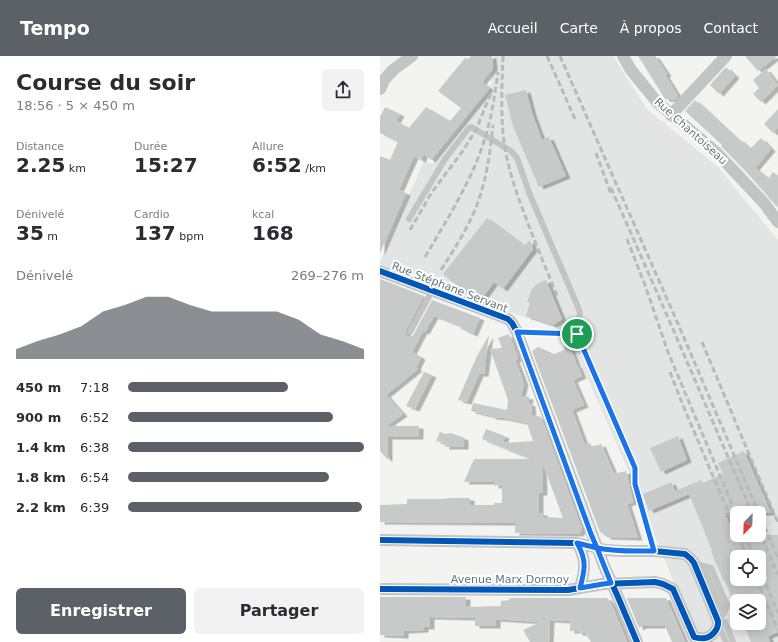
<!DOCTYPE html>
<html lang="fr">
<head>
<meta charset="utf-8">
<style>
	:root { --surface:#fff; --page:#f2f2f3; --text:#2b2b33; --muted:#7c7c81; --accent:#5b6166 }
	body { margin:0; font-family:"DejaVu Sans",sans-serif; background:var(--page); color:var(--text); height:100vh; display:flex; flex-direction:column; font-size:15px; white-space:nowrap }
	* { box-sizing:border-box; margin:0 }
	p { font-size:13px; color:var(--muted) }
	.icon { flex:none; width:22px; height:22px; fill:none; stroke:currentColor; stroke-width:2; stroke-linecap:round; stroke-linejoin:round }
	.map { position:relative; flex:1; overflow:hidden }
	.side { display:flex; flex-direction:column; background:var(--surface); width:380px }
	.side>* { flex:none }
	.needle { width:26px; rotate:203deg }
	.fabs { position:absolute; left:350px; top:450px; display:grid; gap:8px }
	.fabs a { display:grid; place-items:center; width:36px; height:36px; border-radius:6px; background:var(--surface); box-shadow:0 2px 10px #0003; font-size:20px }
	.pin { position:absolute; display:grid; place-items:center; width:34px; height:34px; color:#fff; margin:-17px; border:2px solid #fff; border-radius:50%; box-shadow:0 1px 4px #0007 }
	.round { display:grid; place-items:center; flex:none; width:42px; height:42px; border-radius:6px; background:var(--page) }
	.headline { display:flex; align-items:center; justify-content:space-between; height:68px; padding:0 16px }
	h1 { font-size:22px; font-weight:800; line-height:30px }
	.stats { display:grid; grid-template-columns:repeat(3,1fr); gap:6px; height:68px; padding:4px 16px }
	.stats div { display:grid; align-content:center }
	.stats b { font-size:20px; font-weight:800 }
	.stats small { font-size:11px; font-weight:400 }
	.stats p { font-size:11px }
	.chart { height:112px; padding:8px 16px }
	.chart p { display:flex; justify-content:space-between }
	.chart svg { width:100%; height:72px; margin-top:4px; fill:var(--accent); opacity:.7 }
	.cta { display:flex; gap:8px; margin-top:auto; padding:8px 16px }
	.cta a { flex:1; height:46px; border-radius:6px; background:var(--accent); color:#fff; font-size:16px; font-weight:800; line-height:46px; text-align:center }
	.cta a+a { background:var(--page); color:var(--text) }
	ul { padding:0 16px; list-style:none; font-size:13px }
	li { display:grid; grid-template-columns:64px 48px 1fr; align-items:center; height:30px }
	li i { height:10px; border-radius:5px; background:var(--accent) }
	header { display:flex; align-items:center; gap:24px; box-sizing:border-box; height:56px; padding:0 20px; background:var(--accent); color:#fff }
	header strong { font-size:19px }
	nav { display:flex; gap:22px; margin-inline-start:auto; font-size:14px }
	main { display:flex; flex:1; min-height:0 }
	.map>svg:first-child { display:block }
	.built { fill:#e3e4e4; fill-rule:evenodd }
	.building { fill:#c7cac9; fill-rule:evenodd; filter:url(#shadow) }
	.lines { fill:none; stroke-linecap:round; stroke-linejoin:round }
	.path { stroke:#c0c3c2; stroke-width:2; stroke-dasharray:2 2; stroke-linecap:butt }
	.lane { stroke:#c3c4c4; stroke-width:6 }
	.street { stroke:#c3c4c4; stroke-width:12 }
	.rail { stroke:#b8bbbb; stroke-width:3; stroke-dasharray:6 3; stroke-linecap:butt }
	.cycleway-casing { stroke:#fff; stroke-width:8 }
	.cycleway { stroke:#0057b8; stroke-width:6 }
	.route-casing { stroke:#fff; stroke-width:8 }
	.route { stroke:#1a73e8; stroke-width:5 }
	.labels { text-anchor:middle; stroke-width:4; stroke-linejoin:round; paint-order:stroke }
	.street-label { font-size:11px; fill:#62797a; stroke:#fff }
</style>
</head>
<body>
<header>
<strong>Tempo</strong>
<nav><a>Accueil</a><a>Carte</a><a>À propos</a><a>Contact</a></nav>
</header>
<main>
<section class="side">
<div class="headline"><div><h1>Course du soir</h1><p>18:56 · 5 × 450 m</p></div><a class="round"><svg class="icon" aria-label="share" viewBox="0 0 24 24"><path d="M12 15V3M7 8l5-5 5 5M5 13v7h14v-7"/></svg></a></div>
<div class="stats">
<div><p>Distance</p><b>2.25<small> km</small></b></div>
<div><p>Durée</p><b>15:27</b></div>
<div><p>Allure</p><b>6:52<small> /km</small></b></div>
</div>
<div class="stats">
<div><p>Dénivelé</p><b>35<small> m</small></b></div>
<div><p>Cardio</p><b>137<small> bpm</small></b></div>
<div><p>kcal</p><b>168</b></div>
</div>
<div class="chart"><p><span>Dénivelé</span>269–276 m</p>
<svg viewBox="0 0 160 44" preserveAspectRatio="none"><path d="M0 44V38L10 33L20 29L30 24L40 15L50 11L60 6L70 6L80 11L90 15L100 15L110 15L120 15L130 20L140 29L150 33L160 38V44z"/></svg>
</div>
<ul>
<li><b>450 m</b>7:18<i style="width:68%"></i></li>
<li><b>900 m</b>6:52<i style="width:87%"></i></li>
<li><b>1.4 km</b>6:38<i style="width:100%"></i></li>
<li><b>1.8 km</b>6:54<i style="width:85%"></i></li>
<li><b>2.2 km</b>6:39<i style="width:99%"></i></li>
</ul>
<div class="cta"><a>Enregistrer</a><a>Partager</a></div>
</section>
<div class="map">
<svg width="398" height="586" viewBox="0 0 398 586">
	<defs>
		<filter id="shadow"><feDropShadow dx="4.5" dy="2.5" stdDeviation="0" flood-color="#0004"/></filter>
	</defs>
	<rect width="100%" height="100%" fill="#f3f3f2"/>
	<path class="built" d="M114,0H233L267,53L338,111L398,184V586H318L248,414L192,287L174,271L83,241L0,208V206L44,105L53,108L111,33ZM357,457H379V479H357ZM357,501H379V523H357ZM357,545H379V567H357Z"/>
	<path class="building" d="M91,0H112L113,12L102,26L109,32L51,104L44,98L41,104L34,100L19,134L26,137L0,197V100L10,104L18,86L0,77V61L5,51L20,58L16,65L29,72L46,51L70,65L81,52L58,35L85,2L88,3Z
		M258,0H275L287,18L285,19L298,40L295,44L285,43Z
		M365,0H397L378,15Z
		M346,11L355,20L339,38L330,29Z
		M386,13L398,29L381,46L373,38L379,32L373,24Z
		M146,34L152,57L162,84L169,81L186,120L159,131L133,70L125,39Z
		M315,44L358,84L359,83L368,91L369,90L371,92L381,82L391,93L375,112L388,123L393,116L398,120V152L369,119L341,90L342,89L305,55Z
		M398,53V71L393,77L384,68Z
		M107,162L144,190L150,184L153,193L123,233L114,226L100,245L84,238L85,236L63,218Z
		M0,223L44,240L26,274V278L28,280H32L34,278L52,244L100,262L93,278L81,273L82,271L54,260L45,276L43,275L32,296L41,301L36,312L38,313L6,339L23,358L6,370H39V381H8V404L0,395Z
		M166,224L182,263L173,269L146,260L150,246H147L152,233L157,228Z
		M129,278L138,302L135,304L144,327L141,340L149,341L148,347L151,348L152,359L161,361L202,473L199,478L135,477V467L0,466V449L27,448V443H61L71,442H90V449H114V447H122V429L114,430V426H84L94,403H151L102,383L106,373L125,380L123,387L153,385L147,367L124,362L111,361L112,360L91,355L93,347L127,354L128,344L110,293L122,292L118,282ZM162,405L163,408L183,462L163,461V457H159V437H163Z
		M109,279L104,318H99L87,346L78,344L97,300Z
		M185,282H187L197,310H198L202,320L193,324L204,349L192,354L205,389L210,387L212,391L221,388L234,418L246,415L253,446L247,448L258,482L227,481L220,476L152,295L158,291L174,298L184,294Z
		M44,316L52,319L35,353L26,350Z
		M60,376L65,378L71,377L84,382V391H65V387L56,385Z
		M298,380L307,404L281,416L270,392Z
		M364,395L391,457H345L354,479H398V576L388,580L390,586H371L363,567H379V545H353L345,525L344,526L335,505L331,495L332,494L309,438L269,455L263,438L291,426L295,435L321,424L323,427L343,418L338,407ZM357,501H379L388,523H357Z
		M0,541H86V551L121,550V545L129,544L130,542H227L231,547L247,586H211L205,577H198V575H190V565L170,564L169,586H150L143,574L161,566L116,563V570H95V562L50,561V571H44V574L24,575V580L0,579Z
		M247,542H286L305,586H292L285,570H262L259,572Z"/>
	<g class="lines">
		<path class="path" d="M348,481L347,477L350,476L360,501
			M356,503H357"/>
		<path class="lane" d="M29,163L65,103L88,73L91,71L93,72L131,95L137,102L150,139L198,251L200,257L197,278
			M30,276L52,235
			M137,276L197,278L255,412V428L274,495
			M315,507L323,510L344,557L338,565L345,566L353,586
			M323,510L331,512L347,549L344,557
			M339,570L346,586"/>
		<path class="street" d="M243,0L251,14L277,46L337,97L384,147L398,166
			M0,33L4,24L13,14L32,0
			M291,59L346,0
			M0,215L128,263L132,267L137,276L224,510L238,541L257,586
			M0,484L197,487L226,494L241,495H274L305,498L311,503L314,507L338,565C339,573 332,581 325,582C321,583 318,582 314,581L293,533L283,528L275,526L223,528L188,534L0,533
			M197,487C207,504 205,514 200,532"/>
		<path class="rail" d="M123,0C122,30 120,62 125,92C129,116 137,139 146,162C156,189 167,215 178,242
			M167,0L195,63
			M180,0L299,270L398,502
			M216,97L231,138
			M231,132L293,273L372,457
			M30,174L52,136L82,96L96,74L111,37
			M247,183L265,229L288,296L357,460
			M45,201C68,162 93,123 106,79C112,59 115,37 118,16
			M61,214C73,195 85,177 94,156C106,128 110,99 113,69
			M322,286L398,467
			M290,316L302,347L357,477
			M379,474L398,519
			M358,479L367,501
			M365,479L374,501
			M379,512L398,557
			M376,523L398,574"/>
		<defs>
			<path id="cycleway" d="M0,215L128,263L132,267L137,276L224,510L238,541L257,586
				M0,484L197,487L226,494L241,495H274L305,498L311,503L314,507L338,565C339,573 332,581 325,582C321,583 318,582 314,581L293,533L283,528L275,526L223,528L188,534L0,533"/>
		</defs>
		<use href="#cycleway" class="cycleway-casing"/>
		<use href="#cycleway" class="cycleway"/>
	</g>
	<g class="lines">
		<defs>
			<path id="route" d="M197,278L255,412V428L274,495C255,495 236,496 217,492L231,527L223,528L200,532C205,514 207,504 197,487L217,492L211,478L137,276L197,278"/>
		</defs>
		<use href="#route" class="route-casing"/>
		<use href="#route" class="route"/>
	</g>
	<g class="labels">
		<g class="street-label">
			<text transform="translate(311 75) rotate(42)" y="4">Rue Chantoiseau</text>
			<text transform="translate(70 231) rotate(21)" y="4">Rue Stéphane Servant</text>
			<text x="130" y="527">Avenue Marx Dormoy</text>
		</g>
	</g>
</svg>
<div class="fabs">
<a><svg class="needle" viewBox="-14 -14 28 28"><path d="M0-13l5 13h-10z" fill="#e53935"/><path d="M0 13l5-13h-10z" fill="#7c7c81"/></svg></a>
<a><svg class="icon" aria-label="locate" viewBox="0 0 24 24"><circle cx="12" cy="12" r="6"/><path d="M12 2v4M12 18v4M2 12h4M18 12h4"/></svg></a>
<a><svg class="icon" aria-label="layers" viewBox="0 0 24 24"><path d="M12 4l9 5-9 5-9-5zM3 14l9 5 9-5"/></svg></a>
</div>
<div class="pin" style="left:197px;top:278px;background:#1e9e55"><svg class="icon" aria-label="arrive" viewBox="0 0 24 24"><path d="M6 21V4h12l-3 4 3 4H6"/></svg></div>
</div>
</main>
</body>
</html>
